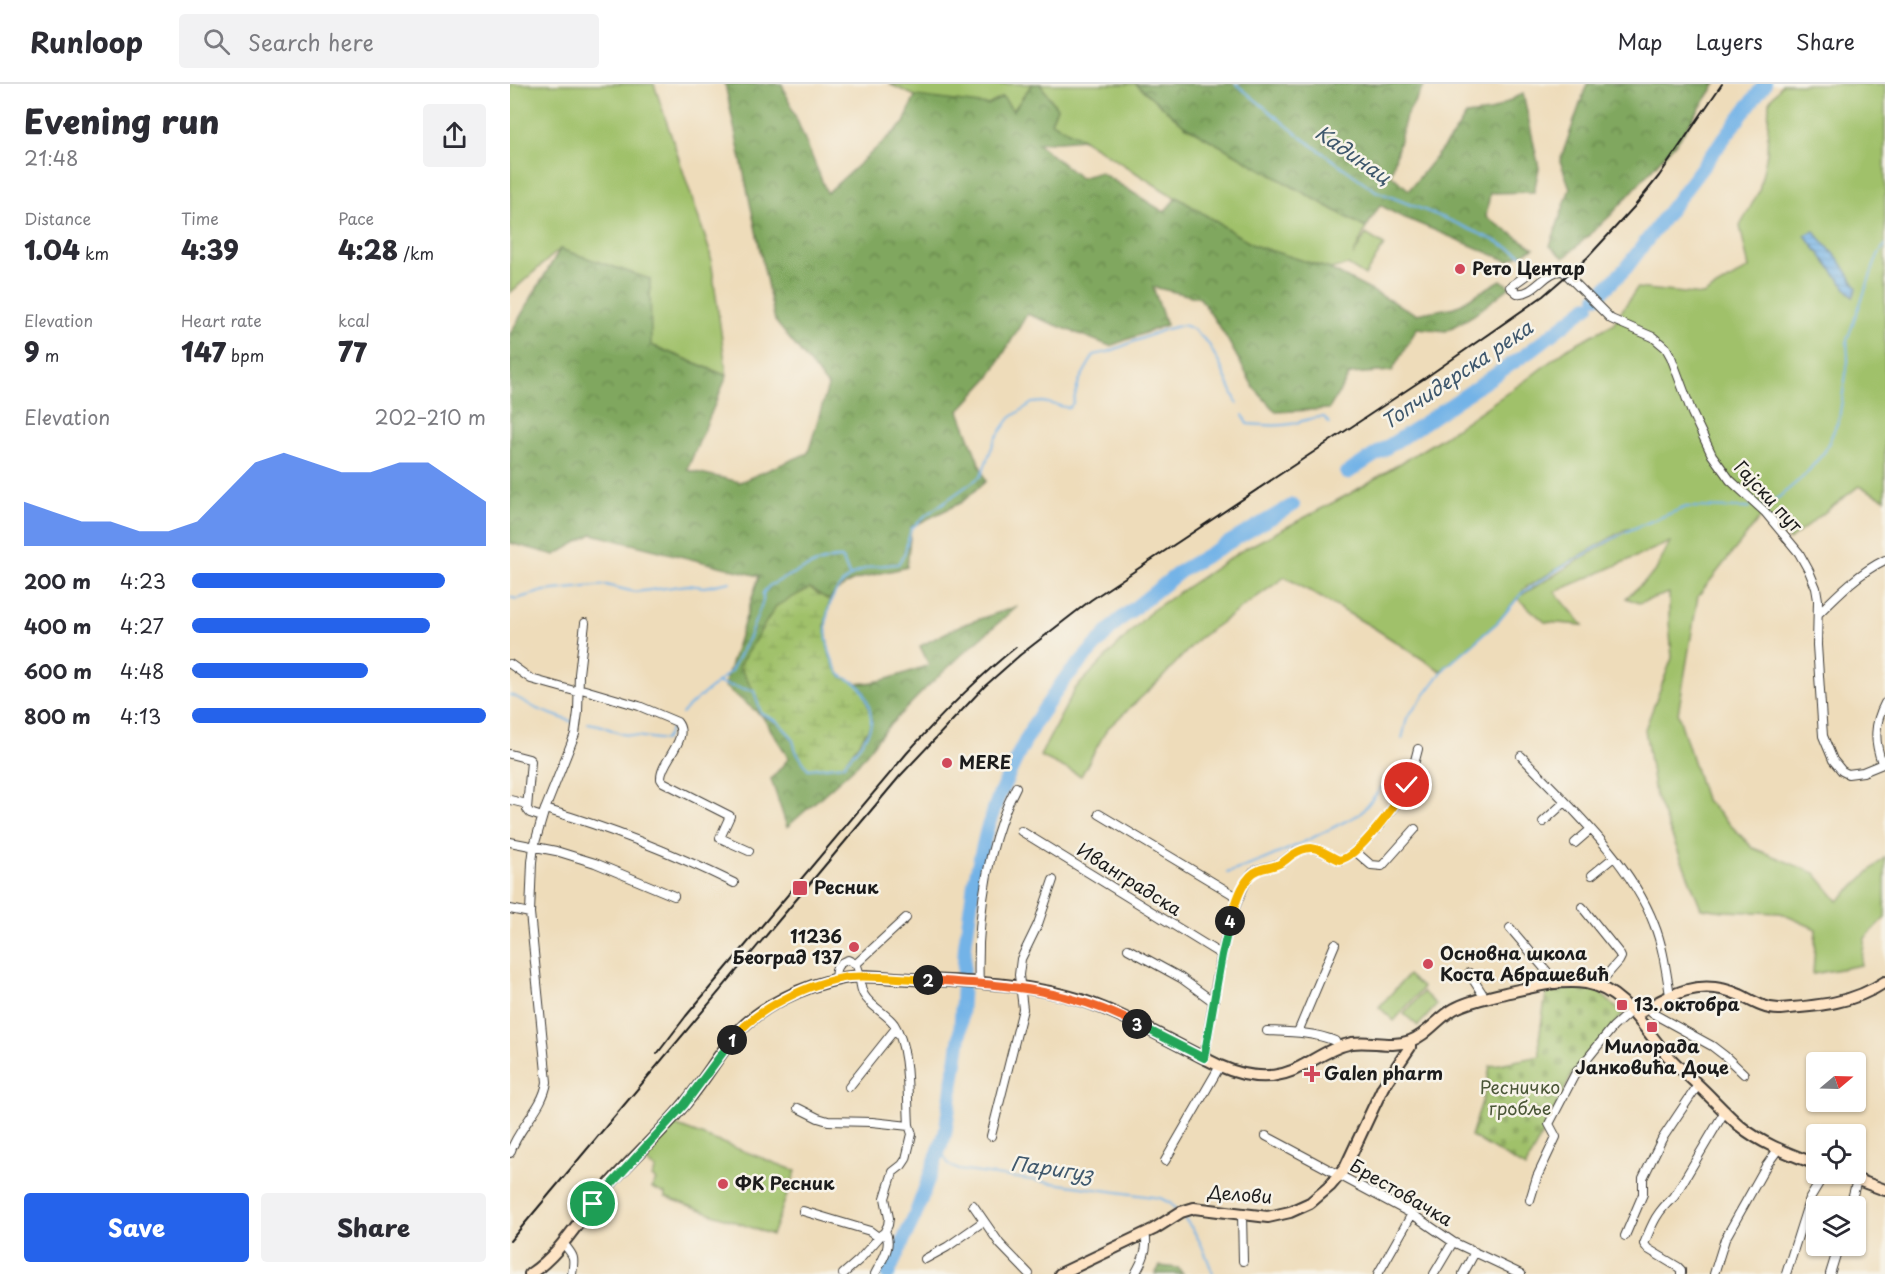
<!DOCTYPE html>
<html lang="en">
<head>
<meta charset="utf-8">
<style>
	:root { --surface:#fff; --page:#f2f2f3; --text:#2b2b33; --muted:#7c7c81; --line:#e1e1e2; --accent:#2563eb }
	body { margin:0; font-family:"Playpen Sans",sans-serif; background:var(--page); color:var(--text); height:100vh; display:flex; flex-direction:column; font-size:22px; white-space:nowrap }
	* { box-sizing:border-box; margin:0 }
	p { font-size:20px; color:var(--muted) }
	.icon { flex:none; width:33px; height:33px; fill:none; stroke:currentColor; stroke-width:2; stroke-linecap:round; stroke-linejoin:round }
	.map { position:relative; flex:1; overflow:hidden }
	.details { display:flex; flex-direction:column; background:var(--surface); width:510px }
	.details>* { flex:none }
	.needle { width:39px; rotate:71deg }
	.buttons { position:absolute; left:1296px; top:968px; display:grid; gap:12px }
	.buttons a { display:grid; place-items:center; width:60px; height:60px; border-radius:6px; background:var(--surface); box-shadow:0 2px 4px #0004; font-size:30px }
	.pin { position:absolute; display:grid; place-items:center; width:51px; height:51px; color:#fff; margin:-26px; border:3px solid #fff; border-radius:50%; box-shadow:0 2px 6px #0007 }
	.km { position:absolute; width:30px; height:30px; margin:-15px; border-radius:50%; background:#222; color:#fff; font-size:16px; line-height:30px; text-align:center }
	.round { display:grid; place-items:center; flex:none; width:63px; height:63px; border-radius:6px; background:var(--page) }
	.summary { display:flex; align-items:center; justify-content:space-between; height:102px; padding:0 24px }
	h1 { font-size:33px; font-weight:800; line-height:45px }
	.metrics { display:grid; grid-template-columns:repeat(3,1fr); gap:9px; height:102px; padding:6px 24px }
	.metrics div { display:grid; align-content:center }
	.metrics b { font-size:26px; font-weight:800 }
	.metrics small { font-size:16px; font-weight:400 }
	.metrics p { font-size:16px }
	.chart { height:168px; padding:12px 24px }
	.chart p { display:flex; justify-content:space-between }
	.chart svg { width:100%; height:108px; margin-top:6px; fill:var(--accent); opacity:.7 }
	.button { display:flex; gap:12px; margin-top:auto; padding:12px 24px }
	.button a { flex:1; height:69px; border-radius:6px; background:var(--accent); color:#fff; font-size:24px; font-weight:800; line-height:69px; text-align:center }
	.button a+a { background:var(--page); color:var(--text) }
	ul { padding:0 24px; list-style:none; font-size:20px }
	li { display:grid; grid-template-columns:96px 72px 1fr; align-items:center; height:45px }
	li i { height:15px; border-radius:8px; background:var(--accent) }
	header { display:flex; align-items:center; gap:36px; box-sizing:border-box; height:84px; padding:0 30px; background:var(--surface); border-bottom:2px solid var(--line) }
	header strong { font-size:28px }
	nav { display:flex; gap:33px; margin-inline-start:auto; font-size:21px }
	.search { width:420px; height:54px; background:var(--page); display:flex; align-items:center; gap:15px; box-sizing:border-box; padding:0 21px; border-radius:6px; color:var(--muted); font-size:22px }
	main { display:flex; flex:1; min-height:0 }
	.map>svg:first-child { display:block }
	.green { fill:#a0c16a; stroke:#5e6e43; stroke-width:1.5; fill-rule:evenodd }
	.forest { fill:url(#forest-crowns); stroke:#4e623d; stroke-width:1.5 }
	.wetland { fill:url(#wetland-marsh); stroke:#5e6e43; stroke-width:1.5 }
	.cemetery { fill:url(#cemetery-stones); stroke:#5e6e43; stroke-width:1.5 }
	.water { fill:url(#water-rules); stroke:#486882; stroke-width:1.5 }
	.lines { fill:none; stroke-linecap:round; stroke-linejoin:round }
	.stream { stroke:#73b3e7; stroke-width:2 }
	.river { stroke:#73b3e7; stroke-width:14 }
	.street-casing { stroke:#3c3934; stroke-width:10 }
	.secondary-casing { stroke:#3c3934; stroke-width:14 }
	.street { stroke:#fff; stroke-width:8 }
	.secondary { stroke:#fee4c5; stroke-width:10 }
	.rail { stroke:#1c1c1c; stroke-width:2 }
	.split-1-casing { stroke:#fff; stroke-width:12 }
	.split-2-casing { stroke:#fff; stroke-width:12 }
	.split-3-casing { stroke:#fff; stroke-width:12 }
	.split-4-casing { stroke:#fff; stroke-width:12 }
	.split-5-casing { stroke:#fff; stroke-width:12 }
	.split-1 { stroke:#22a559; stroke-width:8 }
	.split-2 { stroke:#f5b400; stroke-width:8 }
	.split-3 { stroke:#f0652b; stroke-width:8 }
	.split-4 { stroke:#22a559; stroke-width:8 }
	.split-5 { stroke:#f5b400; stroke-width:8 }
	.poi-dot { fill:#d1495b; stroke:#f7f3e8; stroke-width:2 }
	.labels { text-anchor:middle; stroke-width:5; stroke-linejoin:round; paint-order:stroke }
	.poi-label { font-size:18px; font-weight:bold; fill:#1c1c1c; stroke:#f7f3e8; text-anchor:start }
	.street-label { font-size:18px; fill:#1c1c1c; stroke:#f7f3e8 }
	.park-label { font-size:18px; fill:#4a5637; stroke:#f7f3e8 }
	.water-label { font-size:20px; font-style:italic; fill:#3f586d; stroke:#f7f3e8 }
</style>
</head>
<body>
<header>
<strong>Runloop</strong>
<div class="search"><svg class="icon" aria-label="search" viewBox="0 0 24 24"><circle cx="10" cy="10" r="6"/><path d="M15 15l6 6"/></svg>Search here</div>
<nav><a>Map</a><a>Layers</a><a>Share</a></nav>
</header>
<main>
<section class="details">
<div class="summary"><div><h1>Evening run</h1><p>21:48</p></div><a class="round"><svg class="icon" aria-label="share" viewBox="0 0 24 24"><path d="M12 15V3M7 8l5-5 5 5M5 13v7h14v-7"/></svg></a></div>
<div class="metrics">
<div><p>Distance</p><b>1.04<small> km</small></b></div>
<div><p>Time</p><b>4:39</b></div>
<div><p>Pace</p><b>4:28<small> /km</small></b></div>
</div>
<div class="metrics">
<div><p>Elevation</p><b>9<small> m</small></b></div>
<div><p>Heart rate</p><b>147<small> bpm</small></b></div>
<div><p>kcal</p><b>77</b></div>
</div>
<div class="chart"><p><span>Elevation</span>202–210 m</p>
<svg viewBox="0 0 160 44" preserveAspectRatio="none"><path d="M0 44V26L10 30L20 34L30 34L40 38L50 38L60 34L70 22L80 10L90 6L100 10L110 14L120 14L130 10L140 10L150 18L160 26V44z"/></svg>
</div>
<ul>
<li><b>200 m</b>4:23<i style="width:86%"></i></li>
<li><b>400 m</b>4:27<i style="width:81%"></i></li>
<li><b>600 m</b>4:48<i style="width:60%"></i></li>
<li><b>800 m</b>4:13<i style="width:100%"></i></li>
</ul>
<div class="button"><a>Save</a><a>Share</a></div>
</section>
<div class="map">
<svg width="1375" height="1190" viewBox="0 0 1375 1190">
	<defs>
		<pattern id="forest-crowns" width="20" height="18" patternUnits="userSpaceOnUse" patternTransform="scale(1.5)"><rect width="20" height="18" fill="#80a75e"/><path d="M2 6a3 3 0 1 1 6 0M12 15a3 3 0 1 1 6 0" fill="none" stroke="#68874d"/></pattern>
		<pattern id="wetland-marsh" width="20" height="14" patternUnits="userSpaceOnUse" patternTransform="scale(1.5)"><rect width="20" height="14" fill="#a0c16a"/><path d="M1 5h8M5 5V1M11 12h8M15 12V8" fill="none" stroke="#89a55b"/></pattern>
		<pattern id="cemetery-stones" width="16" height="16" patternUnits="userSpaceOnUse" patternTransform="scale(1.5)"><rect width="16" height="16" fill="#a0c16a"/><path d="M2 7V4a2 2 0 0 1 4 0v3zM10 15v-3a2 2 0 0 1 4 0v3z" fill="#89a55b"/></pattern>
		<pattern id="water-rules" width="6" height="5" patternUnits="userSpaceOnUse" patternTransform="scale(1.5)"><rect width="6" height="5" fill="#73b3e7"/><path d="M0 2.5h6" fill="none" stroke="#6399c6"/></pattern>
	</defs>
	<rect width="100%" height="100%" fill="#f7f3e8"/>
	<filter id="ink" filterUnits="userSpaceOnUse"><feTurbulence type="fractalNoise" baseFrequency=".0167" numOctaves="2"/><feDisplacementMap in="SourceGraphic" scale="12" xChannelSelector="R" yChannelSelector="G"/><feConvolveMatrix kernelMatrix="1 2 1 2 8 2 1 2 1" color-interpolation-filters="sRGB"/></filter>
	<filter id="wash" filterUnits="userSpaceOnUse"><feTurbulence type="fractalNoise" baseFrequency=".008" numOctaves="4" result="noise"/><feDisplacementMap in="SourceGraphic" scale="24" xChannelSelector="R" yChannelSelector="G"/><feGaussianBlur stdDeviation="1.35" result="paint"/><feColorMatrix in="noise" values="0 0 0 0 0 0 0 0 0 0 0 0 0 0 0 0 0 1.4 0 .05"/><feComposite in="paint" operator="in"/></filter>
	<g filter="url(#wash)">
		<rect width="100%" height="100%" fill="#eedcba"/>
		<path class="green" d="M0,0H144L200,168L217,292L141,261L50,165L0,209Z
			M379,0H522L503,28L470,27L405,12Z
			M530,0H626L675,42L856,144L843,172L856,150L874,161L855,192L838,181L820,185L753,168L653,106L570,53L534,39L547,24Z
			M1272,0H1375V415L1349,402L1279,456L1254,429L1188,512L1168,630L1195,715L1243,764L1305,789L1328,817L1375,773V834L1355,854L1351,881L1303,890L1306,845L1270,829L1214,827L1191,824L1145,710L1135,645L1162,574L1159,537V509L1129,519L1116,514L1145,488L1160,458L1045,508L1073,541L1035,538L1007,514L988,538L931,587L864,544L775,493L688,555L651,595L597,645L571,692L530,672L565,605L641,527L731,467L843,408L930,355L1016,296L1058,264L1103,240L1127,204L1193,211L1239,184L1230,142L1249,107L1257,69L1259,18ZM1295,151L1347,204L1343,213ZM1120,445L1010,512H1009L1015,504L1114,446Z
			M898,891L913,904L884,937L869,923Z
			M913,908L927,921L908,942L894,930Z
			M165,1041L286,1087L262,1151L155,1113V1110L142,1104L146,1096L142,1093L146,1085L133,1076Z"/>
		<path class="forest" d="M215,0H272L317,109L394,39L405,12L478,21L493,13L503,27L522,0H530L547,24L541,38L574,55L527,59L570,94L590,88L654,128L667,113L743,161L820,185L906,230L945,223L991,196L1000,203L964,231L936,247L907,244L882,287L840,290L819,325L766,328L744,304L716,253L690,214L643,203L656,241L600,262L517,230L479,294L449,327L476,397L452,418L401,443L397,483C383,487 344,493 335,501C331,504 324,509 321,513C310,530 316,578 331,592C335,595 344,598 348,599C367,601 401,587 419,581L410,562L449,542L508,522L458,565L418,602L374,647L348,680L277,743L261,695L279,674L252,632L214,602L249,492L82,450L45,471L0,459V250L50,165L140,195L141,261L217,292L177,386L230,398L298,369L318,302L265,237Z
			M626,0H915L896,32L881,91L899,106L944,50L956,31L980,28L1013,9L1029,84L1024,108L980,109L976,133L1024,164L998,177L888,131L870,121L856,144L675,42Z
			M1077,0H1206L1169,55L1101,131L1054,174L1040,162L1060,104L1050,77Z
			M650,1182L668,1184L673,1190H645Z"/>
		<path class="wetland" d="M300,504L320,517L315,541L320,572L331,592L347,599L354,608L362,636L358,646L333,681L298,685L286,667L282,653L268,638L252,632L244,607L229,582L266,522Z"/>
		<path class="cemetery" d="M1050,903L1086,905L1113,930L1062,991L1015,1084L961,1052L976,1005L980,982L1030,972L1029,955L1037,904Z"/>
		<path class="water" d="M1304,147L1332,180L1347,204L1343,213L1295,151Z"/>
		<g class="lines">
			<path class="stream" d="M726,0L792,54L866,107L939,136L988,158L1021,176
				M733,331L737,340C752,341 766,343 781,340C792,338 803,332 814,333L819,339
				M1254,419L1268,414L1294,392L1315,367L1329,335L1338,277L1337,256L1368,171L1375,161
				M0,513L6,515L34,507L96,501L125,508L178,501L194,503L220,498
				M207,599L221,587L239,553L253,517V509L259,502C276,493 315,472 332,474L340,493
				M0,611L6,613L27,625L63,638
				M172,630C182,617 196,609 207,599L244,607L251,629L268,638L282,653L286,667L298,685L333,681C343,669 363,650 361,634C360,623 355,604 344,598C339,595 333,594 329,589C308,555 311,503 352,486C362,481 377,481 388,480L394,471L401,445L416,431L471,392L485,355L500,334L522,319L533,318L559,324L563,319L569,297L584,271L598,268L653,246L673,241L683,245L698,259L710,281L727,319
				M78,639L89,641L112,650L155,656L163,641
				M892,655L897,634L935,584L988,538L1012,509L1052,483L1115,448L1176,423L1236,424L1240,423
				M717,789L746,779L790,760L850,730L876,698L880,690
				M430,1065L439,1081L449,1086L650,1114L660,1119L666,1126
				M672,1132C688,1149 695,1168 703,1190"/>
			<path class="river" d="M1087,213L1116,184L1255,0
				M837,389L905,345L1019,268L1078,222
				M378,1190L406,1129L435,1050L450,952L455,862L464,799L477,745L488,714L505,677L524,640L553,597L607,538L672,486L783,421"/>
		</g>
	</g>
	<g filter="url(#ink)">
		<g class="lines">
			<defs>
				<path id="street" d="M1021,185L1018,190L1000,203L1007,209C1025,212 1036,185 1053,187L1101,235L1143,253L1156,264L1161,273L1182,329L1202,371L1220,396L1255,428L1289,469L1299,487L1306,504L1308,516L1307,561L1313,652L1323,676L1332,687L1338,690L1353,688L1375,679
					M1309,529C1329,509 1350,488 1375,476
					M0,580L21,595L68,608
					M68,604L129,622L167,638C181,655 150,677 151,695L153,698L220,732L210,754L239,767
					M0,670L19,675L21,677L17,725L20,729L32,733
					M1011,672C1057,720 1120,777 1144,840C1153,862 1156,887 1160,911
					M1372,679C1364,657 1364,640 1375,619
					M0,716L17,720
					M35,725C100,744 163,769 224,799
					M589,730L729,814
					M1033,738L1055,718
					M511,747L712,871
					M0,758L46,767L85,779L164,812
					M1065,759L1080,746
					M846,768L861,781L872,782L905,745
					M1082,791L1104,773
					M1072,823L1109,869L1111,873L1109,877L1087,902
					M0,825L20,829
					M1000,844L1046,898
					M618,865L671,894L704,918
					M346,880L396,834
					M959,889L975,914
					M326,896C324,885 327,879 338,876L346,880C352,890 348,901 354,911C361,923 376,929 384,940C400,964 397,1012 399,1041L402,1050L396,1075L392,1081L383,1088L375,1114L379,1134L378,1141L375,1147C383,1162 372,1176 365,1190
					M469,900C468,885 469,873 469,859C472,805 481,751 506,703
					M1137,923L1142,929L1202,962L1215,972L1234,990
					M757,947C779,948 804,948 825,957L828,963
					M788,948L825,860
					M694,974C704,920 708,860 731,809C734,802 737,794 742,789C750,782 764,784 772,778C776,776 779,772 783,770C804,757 810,768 829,776C847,774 889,718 897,701C902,689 905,677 908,665
					M339,1003L386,944
					M288,1024L308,1034L318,1037L362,1038L399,1042
					M481,1052L513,925L509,891L511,875L528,840L543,796
					M756,1052L902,1130L943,1158L1011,1190
					M0,1069C8,1043 33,1025 37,998L20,829L22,778L24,762L34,728L65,650L68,628L69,590L75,539
					M655,1077L710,982
					M1020,1116L1027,1093L1046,1053L1039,1040L1065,990L1103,943L1122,926
					M463,1121L490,1160L519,1190
					M1340,1122L1347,1096
					M293,1127L360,1147L368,1153
					M732,1130L733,1177
					M1115,1152L1133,1110V1094L1152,1055L1188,1001
					M53,1159C64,1172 65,1173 62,1190
					M415,1175L437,1163L474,1137
					M333,1190L349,1176L372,1150
					M625,1190C632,1178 639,1164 635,1150
					M868,1190L902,1130
					M924,1190L943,1158
					M953,1190L965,1168
					M1171,1190V1186L1168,1183L1138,1165L1134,1160C1142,1140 1147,1127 1164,1113L1215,1027
					M1204,1190L1215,1155L1256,1082L1269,1064
					M1276,1190L1300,1114L1315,1089
					M1320,1190L1329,1161"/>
				<path id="secondary" d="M1126,931C1160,910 1190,893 1230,911C1242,917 1254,925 1269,925C1307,922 1342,920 1375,898
					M1329,1089L1375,1106
					M20,1190C49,1171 67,1139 89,1112C115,1081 146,1054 172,1023C192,1000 207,973 226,950C251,921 296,901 333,894C355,890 378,894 401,895C457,898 517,899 571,916C619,932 664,960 710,982C737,994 766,997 792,982C809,973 823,963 842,959C861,956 880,964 900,957C917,951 928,934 944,925C958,917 975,914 991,910C1019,904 1047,895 1076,899C1115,906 1134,946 1158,972C1167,982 1178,991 1188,1001C1202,1014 1215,1029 1230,1042C1252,1060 1280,1070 1306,1080
					M550,1190L644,1145L671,1128L684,1124L758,1133L780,1128L800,1119L820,1102L835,1084L873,1003L900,963V957"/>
			</defs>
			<use href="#street" class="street-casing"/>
			<use href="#secondary" class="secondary-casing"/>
			<use href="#street" class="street"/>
			<use href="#secondary" class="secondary"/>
			<path class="rail" d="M147,970L176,932L397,669C431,631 466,595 506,563
				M0,1157L390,692L475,602L510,571L581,516L918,292L1033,212L1078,173L1124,123L1149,92L1212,0"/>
		</g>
	</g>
	<g class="lines" filter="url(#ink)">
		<defs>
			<path id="split-1" d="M83,1120L174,1021L222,956"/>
			<path id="split-2" d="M222,956C245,925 301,898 339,893C365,891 392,895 418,896"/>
			<path id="split-3" d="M418,896C495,901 556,904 627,940"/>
			<path id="split-4" d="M627,940L694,974L712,871L720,837"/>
			<path id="split-5" d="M720,837C725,822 732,792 749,786C756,783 765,783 771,779C775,777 779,773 782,771C804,757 810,767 829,776C848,774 887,719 897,701"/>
		</defs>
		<use href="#split-1" class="split-1-casing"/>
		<use href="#split-2" class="split-2-casing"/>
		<use href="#split-3" class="split-3-casing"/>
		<use href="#split-4" class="split-4-casing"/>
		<use href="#split-5" class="split-5-casing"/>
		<use href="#split-1" class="split-1"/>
		<use href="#split-2" class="split-2"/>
		<use href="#split-3" class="split-3"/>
		<use href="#split-4" class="split-4"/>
		<use href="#split-5" class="split-5"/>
	</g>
	<g class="poi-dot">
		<circle cx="950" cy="185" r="6"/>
		<circle cx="437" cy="679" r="6"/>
		<rect x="282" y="796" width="16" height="16" rx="3"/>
		<circle cx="344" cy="863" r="6"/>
		<circle cx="918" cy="880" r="6"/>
		<rect x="1106" y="915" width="12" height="12" rx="3"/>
		<rect x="1136" y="937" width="12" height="12" rx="3"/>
		<path d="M799 981h6v6h6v6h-6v6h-6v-6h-6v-6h6z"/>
		<circle cx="213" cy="1100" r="6"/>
	</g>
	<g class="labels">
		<g class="poi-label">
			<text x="962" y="191">Рето Центар</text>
			<text x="449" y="685">MERE</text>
			<text x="304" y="810">Ресник</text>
			<text x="332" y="859" text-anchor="end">11236<tspan x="332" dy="21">Београд 137</tspan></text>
			<text x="930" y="876">Основна школа<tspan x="930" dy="21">Коста Абрашевић</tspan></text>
			<text x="1124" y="927">13. октобра</text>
			<text x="1142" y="969" text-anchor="middle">Милорада<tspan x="1142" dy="21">Јанковића Доце</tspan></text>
			<text x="814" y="996">Galen pharm</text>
			<text x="225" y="1106">ФК Ресник</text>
		</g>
		<g class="street-label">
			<text transform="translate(1258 413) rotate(47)" y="6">Гајски пут</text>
			<text transform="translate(619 796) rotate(32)" y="6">Иванградска</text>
			<text transform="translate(891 1109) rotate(30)" y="6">Брестовачка</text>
			<text transform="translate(730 1111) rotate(5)" y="6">Делови</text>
		</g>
		<g class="park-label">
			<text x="1010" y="1010">Ресничко<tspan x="1010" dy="21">гробље</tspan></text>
		</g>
		<g class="water-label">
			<text transform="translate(843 71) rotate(35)" y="7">Кадинац</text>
			<text transform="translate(947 291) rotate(-34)" y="7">Топчидерска река</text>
			<text transform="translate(542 1085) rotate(8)" y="7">Паригуз</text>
		</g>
	</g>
</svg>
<div class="buttons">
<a><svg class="needle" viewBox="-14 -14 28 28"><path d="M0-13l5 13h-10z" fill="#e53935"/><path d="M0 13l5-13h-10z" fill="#7c7c81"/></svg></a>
<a><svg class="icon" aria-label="locate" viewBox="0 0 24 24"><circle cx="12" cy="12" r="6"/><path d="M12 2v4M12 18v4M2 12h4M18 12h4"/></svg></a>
<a><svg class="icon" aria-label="layers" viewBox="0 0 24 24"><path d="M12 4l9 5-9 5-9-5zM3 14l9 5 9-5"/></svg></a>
</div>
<div class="pin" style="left:83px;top:1120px;background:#1e9e55"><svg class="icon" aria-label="arrive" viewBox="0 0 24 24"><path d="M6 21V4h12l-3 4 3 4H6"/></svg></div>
<div class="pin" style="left:897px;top:701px;background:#d93025"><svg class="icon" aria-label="check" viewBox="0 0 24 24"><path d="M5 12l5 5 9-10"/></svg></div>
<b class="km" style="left:222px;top:956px">1</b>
<b class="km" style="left:418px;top:896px">2</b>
<b class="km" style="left:627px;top:940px">3</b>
<b class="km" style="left:720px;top:837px">4</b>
</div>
</main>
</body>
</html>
